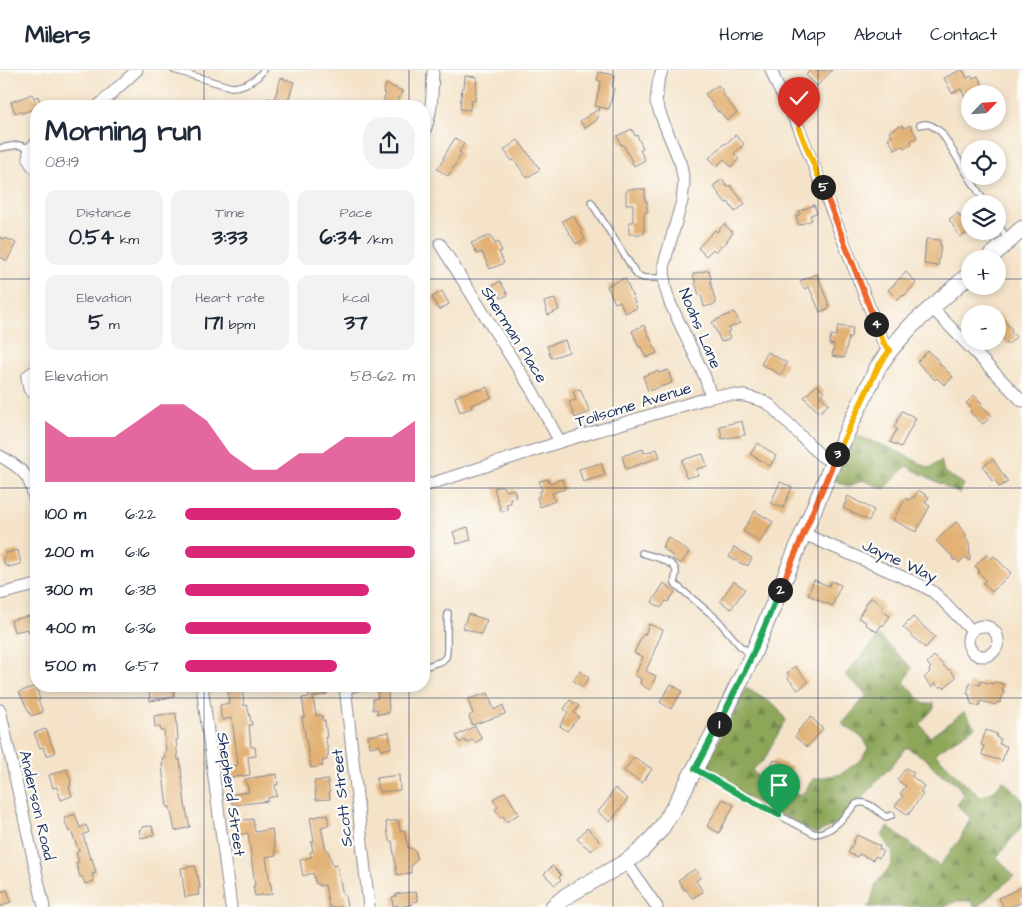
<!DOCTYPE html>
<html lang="en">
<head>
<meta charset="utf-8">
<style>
	:root { --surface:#fff; --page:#f2f2f3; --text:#1f2937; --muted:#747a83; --line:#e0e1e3; --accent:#db2777 }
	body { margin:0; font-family:"Architects Daughter",sans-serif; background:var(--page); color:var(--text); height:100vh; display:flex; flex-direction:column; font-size:19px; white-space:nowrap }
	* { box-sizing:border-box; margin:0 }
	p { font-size:16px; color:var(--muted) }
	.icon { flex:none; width:28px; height:28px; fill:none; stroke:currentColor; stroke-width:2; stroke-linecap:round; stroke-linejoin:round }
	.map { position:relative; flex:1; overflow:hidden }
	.details { position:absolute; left:30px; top:30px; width:400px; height:592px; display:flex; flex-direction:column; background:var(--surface); border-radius:20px; box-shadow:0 2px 8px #0003 }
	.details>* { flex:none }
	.needle { width:32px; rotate:65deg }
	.tools { position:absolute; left:961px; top:15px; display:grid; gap:10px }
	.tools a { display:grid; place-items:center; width:45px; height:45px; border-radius:50%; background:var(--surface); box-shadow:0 2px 8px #0003; font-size:25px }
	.pin { position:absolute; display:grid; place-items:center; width:42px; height:42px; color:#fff; margin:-51px -21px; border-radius:50% 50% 50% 0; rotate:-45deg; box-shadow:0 0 5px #0007 }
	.pin .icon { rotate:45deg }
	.km { position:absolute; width:25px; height:25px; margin:-12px; border-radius:50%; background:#222; color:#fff; font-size:14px; line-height:25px; text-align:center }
	.round { display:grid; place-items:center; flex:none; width:52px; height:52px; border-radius:20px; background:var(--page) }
	.summary { display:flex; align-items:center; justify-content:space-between; height:85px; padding:0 15px }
	h1 { font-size:28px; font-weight:700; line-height:38px }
	.stats { display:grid; grid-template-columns:repeat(3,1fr); gap:8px; height:85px; padding:5px 15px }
	.stats div { display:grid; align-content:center; border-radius:12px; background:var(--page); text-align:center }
	.stats b { font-size:21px; font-weight:700 }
	.stats small { font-size:14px; font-weight:400 }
	.stats p { font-size:14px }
	.chart { height:140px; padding:10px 15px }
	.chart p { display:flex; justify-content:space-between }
	.chart svg { width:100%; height:90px; margin-top:5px; fill:var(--accent); opacity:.7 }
	ul { padding:0 15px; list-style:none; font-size:16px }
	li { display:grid; grid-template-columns:80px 60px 1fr; align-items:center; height:38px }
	li i { height:12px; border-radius:6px; background:var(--accent) }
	header { display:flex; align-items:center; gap:30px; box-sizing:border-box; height:70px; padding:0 25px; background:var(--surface); border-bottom:1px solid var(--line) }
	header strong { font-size:24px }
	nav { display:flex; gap:28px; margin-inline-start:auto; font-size:18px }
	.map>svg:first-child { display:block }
	.forest { fill:url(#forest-firs); stroke:#546a5b }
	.building { fill:#e2b173 }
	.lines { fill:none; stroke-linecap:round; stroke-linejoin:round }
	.lane-casing { stroke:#888994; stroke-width:8 }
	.street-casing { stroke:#888994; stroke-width:13 }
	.secondary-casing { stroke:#888994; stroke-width:18 }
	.lane { stroke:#fff; stroke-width:5.5 }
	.street { stroke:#fff; stroke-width:11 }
	.secondary { stroke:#fff; stroke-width:16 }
	.split-1-casing { stroke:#fff; stroke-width:10 }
	.split-2-casing { stroke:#fff; stroke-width:10 }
	.split-3-casing { stroke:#fff; stroke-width:10 }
	.split-4-casing { stroke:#fff; stroke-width:10 }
	.split-5-casing { stroke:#fff; stroke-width:10 }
	.split-6-casing { stroke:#fff; stroke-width:10 }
	.split-1 { stroke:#22a559; stroke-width:6 }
	.split-2 { stroke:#22a559; stroke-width:6 }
	.split-3 { stroke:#f0652b; stroke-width:6 }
	.split-4 { stroke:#f5b400; stroke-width:6 }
	.split-5 { stroke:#f0652b; stroke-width:6 }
	.split-6 { stroke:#f5b400; stroke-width:6 }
	.grid { fill:none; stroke:#1b2f5e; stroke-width:1; stroke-opacity:0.55 }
	.labels { text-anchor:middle; stroke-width:4.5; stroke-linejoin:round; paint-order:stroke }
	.street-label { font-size:16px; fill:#1b2f5e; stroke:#fdfcf7 }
</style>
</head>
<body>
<header>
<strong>Milers</strong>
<nav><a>Home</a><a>Map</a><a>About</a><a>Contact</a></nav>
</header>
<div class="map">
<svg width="1022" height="837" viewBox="0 0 1022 837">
	<defs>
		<pattern id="forest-firs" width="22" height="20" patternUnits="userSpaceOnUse" patternTransform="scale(1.25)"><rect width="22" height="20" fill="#8da658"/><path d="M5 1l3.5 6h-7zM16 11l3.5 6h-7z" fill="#72884c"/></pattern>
	</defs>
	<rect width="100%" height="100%" fill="#fdfcf7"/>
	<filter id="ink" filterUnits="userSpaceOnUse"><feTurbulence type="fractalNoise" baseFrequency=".02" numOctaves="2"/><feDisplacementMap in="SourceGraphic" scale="10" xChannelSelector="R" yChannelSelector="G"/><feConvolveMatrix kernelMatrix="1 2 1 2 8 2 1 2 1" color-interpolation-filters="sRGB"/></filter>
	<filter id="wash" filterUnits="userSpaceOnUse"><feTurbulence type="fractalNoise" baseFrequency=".0096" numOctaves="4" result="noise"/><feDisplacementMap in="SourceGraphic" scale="20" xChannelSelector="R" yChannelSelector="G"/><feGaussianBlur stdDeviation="1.12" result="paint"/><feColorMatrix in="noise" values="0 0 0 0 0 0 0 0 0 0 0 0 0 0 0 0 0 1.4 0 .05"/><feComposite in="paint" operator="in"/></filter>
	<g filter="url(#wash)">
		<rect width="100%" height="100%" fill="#f4e3c9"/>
		<path class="forest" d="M852,364L895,380L929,398L941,391L944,402L964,414L960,424L906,396L885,419L862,410L849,417L828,407Z
			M879,566L912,598L904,612L924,634L934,633V638L920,654L930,667L964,642L975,657L935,683L961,710L981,727L994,721L1003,710L1022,729V756L997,787L1014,806L977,837H974L971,831H957L945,837H867L870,835L876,814L891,795L893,783L881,766L888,757L939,796L961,768L970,748L957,735L964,725L956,713L938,702L925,688L906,677L890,698L879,708L859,733L838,753L815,764L702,703L746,618L776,636L786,650L771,676L765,689L752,700L762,711L801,726L813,709L841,704L862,689L868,678L864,669L842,654L867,625L845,605Z"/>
		<g id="blocks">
			<path class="building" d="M811,0H832L817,16L806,5Z
				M961,0H963L967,8L972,6L973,8L978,6L987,24H970V39L961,19L952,23L944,8Z
				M599,2L615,5L612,17L614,18L609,39L595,36L601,11L597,10Z
				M465,6L477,7L475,31H471L470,40L460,39L462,18H464Z
				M281,8L294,12L287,34L289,35V36H266L268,28L274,30Z
				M386,14L402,21L396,36H381L386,24L383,23Z
				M718,15L724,22L722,23L737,43L727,50L719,41L718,42L705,24Z
				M32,24L34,28L38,26L41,36H36V38L22,43L21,41L15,43L11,32Z
				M600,38L597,50L585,58L580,51Z
				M902,55L904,58L910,55L917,67L911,71L912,74L904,78L902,76L895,80L888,68L892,66L889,62Z
				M632,59L635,66L637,65L643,78L640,80L645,90L634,96L623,74L621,75L617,66Z
				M735,65L744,74L734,84L739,89L731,97L724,89L717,96L709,88L725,73L726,74Z
				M455,68L464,74L459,82L462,84L448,106L437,99L444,89L443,88Z
				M518,70L540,99L527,108L514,90L512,91L504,80Z
				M722,109L727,117L730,115L745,134L735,142L728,132L726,133L713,116Z
				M628,119H645V131H647V143H644V164H629V152H633V134H626V122Z
				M814,135L817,143L810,145L812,150L799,155L796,146L800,144L799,141Z
				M958,143L961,148L970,143V162L960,167L949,149Z
				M573,145L582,161L581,162L585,169L576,174L562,151Z
				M724,154L733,163L727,170V172L724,175H722L716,182L713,179L706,186L698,178L715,160L717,162Z
				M491,165L495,174L498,172L502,181L499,182L504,193L490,199L482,182L477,184L471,173Z
				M0,167L5,170L6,168L16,173L7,191L0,187Z
				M926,169L940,170V175H941L938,196L924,194Z
				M709,200L711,209L710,210L716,234L704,237L701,224L699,225L693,204Z
				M906,202L916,213L904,226L903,225L898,230L888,220Z
				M817,204L830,238L820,242L809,217L804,219L800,211Z
				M625,208L637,238L625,243L620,231L615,233L607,216Z
				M500,211L508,225L501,228L499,223L492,226L488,219Z
				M442,221L449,234L439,240L432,227Z
				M555,229L559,240L548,245L544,232Z
				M734,242L740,253L729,258L730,261L727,262L730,268L721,272L712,252Z
				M998,244L1012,259L1010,261L1016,267L1008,275L998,264Z
				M644,255L657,283L646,288L641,277H639L632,261Z
				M838,256L853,258L851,267H849L844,288L832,286L834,275L829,274L831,265L836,266Z
				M565,270L569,282L551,288L547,276Z
				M928,281L940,292L939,293L953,307L944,315L937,308L935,310L917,292Z
				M768,282L787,293L781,305L761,294Z
				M668,300L672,313L648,321L643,306L658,301L659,303Z
				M817,315L824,322L820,326L829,334L819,343L804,327Z
				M487,317L491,328L471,335L472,338L460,342L455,327L477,319L478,321Z
				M580,319L590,342L575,348L569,332L576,330L573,321Z
				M974,325L982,333L980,334L992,346L983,354L971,343L970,341L972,339L966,333Z
				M902,341L916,348L901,377L890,372L897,359L894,357Z
				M742,351L745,365L722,369L720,356Z
				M758,373L776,386L770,396L750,384Z
				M643,379L644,383L657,379L660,387L626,399L622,386Z
				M703,384L707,396L697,399L698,405L686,408L682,390Z
				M993,389L1008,412L999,417L995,410L992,411L983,396Z
				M601,393L605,405L583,412L579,399Z
				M548,409L549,413L562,409L565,419L552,423L555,431L540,437L537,427L540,426L539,422L542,421L539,411Z
				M780,412L792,417L783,438L771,433Z
				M503,416L506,421L514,419L516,427L510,428L511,433L506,434L508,440L501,442L494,418Z
				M918,420L929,427L925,433L930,436L916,462L893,450L906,428L909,431L912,427L914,428Z
				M848,426L874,440L869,451L843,438Z
				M755,441L773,452L760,472L743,461Z
				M956,452L966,464V469L969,472L970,491L965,487L959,493L957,490H953L952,486L936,471Z
				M468,457L471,470L457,474L453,462Z
				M668,467L689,482L681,494L671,488L673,486L662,477Z
				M734,477L752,488L748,496L745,494L744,495L729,487Z
				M18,480L21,494L8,497V495L5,496L3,488L6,487V483Z
				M987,484L991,489L994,486L1011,503L992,522L983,513L986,510L978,502L979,500L975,496Z
				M814,510L829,516L831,511L841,515L832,536L808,525Z
				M734,511L745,519L731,539L720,531Z
				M664,513L675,522L668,532L666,531L661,538L652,532Z
				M871,527L883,535L881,540L890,546L883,556L881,555L877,562L865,554L866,552L858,548L869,529L870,530Z
				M468,544L487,550L481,564L463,558Z
				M34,545L36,554V562L29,563L28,559L14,562L11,550Z
				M913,547L935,567L925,578L903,557Z
				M649,554L663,560L646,601L656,606L650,620L640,614L641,609L635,605L643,587L634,583L643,564L645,565Z
				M934,586L948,600L949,599L956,607L944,618L942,616L940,618L935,613L932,617L924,608L930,602L929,600L931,598L927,593Z
				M795,596L808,612L798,620L788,608L789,606L787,603Z
				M580,601L589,608L582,617L573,610Z
				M980,611L993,614L994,612L1004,614L1002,621H1004L1000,633L997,632L996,635L981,631L979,636L971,634V630H969L970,625L967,624L970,612L980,615Z
				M671,614L682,621L671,639L660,632Z
				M36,616L40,630H38L43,642L31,646L19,622Z
				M158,616H173L174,627L150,631L149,621L159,619Z
				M227,616H242L244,636L247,635L252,655H249L251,677H255L256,686L248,687L250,705L229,708L228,697L238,695L232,648L222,650L221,646L220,635L229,633Z
				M307,616H326L327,624L313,627L316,646L322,645L323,651H325L327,667H325L329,685H327V690L322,691L323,696L311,698L302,647H305L302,628L309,627Z
				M388,621L389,643L377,644V639L373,640V629L378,628L377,622Z
				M488,623L494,640L503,635L505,644L472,655L469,646L473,644L468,629Z
				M570,630L579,636L574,643L579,647L567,661L560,656L568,642L564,639Z
				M176,643L178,669L176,670L178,690L180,689L185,735L190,757L175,761L170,737H167L162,695H163L162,688H165L164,683L166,682L164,660L161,661L160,657H155L154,646Z
				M811,647L823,659L807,677L795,667L799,662L798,661Z
				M475,656L482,669L475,673L473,669L467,673L465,670L460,673L456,666Z
				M46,659L55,683L46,686L43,677L40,678L34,663Z
				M986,660L997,664L996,667L1001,669L999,674L1007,676L1002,691L982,685L984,676L981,675Z
				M389,662L391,678L381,680L380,675L370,677L368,666Z
				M634,687L652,699L642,713L624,701Z
				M774,690L776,691L777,690L792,698L782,719L768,711L772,703L768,701Z
				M906,698L914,703L912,706L914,708L924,716L920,722L923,724L908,745L895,736L903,726L900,724L906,716L897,710Z
				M67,699L71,712H70L71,716H69L72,726L61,730L57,717L53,718L49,705Z
				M277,704L278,715H275L277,726L268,728V731L235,735V734H232L231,726H234V724L249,722L245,709Z
				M399,705L400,720L380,722V719H378L376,708Z
				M328,710L330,729L316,730L314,711Z
				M615,718L628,729L610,752L598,742L610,727L609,726Z
				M505,722L519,744L506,752L503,746L501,748L495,739L498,737L493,729Z
				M723,729L734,735L719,763L707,756Z
				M75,744L80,758L86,755L89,762L83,765L90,789L92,788L96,803L92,804L94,811L85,814L82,806L80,807L76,793L79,792L76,783L79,781L71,761L69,762L64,748Z
				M327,744L329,755L321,757L326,780H328L333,796L337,795L343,825H345L347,837H329L325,815L319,816V814H316L313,803L303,806L300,790L311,787L310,782L313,781L311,772L314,771L310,748Z
				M253,749L255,762L272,759L276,785L266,787L270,814H271L272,824L255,826L253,816H255L248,763L238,765L236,751Z
				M398,750L400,761L404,760L408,778H411L416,782L417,789L411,796V803L397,805L392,771H389L386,752Z
				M152,756L154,765L141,768L139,760L142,759V757Z
				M587,758L598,769L597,770L600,772L591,781L577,769Z
				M857,765L880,776L879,779L883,781L879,788L875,786L873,790L859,784L857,787L848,783Z
				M195,796L197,806H198L200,818H198L199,825L185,827L181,798Z
				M552,796L561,805L559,808L561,810L555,815L544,804Z
				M695,799L701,807L696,811L703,822L692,828L686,819L684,820L678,810Z
				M1022,817V832L1011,837H1004L999,828Z
				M7,820L11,832L0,837V822Z
				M411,822L412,823L416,822L418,831L413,832V834L398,837L397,835L393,836L392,827L396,826V824Z"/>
		</g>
	</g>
	<g filter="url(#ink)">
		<use href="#blocks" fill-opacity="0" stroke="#888994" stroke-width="1"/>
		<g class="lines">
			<defs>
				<path id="lane" d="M174,0L231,17C242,17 258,10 263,0
					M920,55C929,52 934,57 941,62L986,134
					M0,78L18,75L31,78
					M591,132L637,205L644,208H664
					M998,153L1007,169
					M642,483C651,486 676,491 676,502C676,507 674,509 675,514L717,549L740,576L751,584
					M424,597L442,591L446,587L447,581V561L448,543
					M346,621L362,616
					M697,700L744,727L815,764C833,762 844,747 856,734C867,729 877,741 886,747L892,745"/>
				<path id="street" d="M662,0L658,14L656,32L663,51L681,95L684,113L682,131L664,194L665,217L670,233L705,307L711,327
					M771,0L777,15L799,58L881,267L884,274L890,280
					M98,36L137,0
					M424,62C433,43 432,20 433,0
					M36,73C26,80 26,92 36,99
					M440,174L533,322L560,372
					M931,237L1022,331
					M36,300L31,303L27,307L29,319L32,322L36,321
					M0,386C9,391 23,400 28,409C32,417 34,427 36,436
					M424,416L560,372L711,327L721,325H734L745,326L763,331L770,335L820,385L833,393
					M804,464L921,515L932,521L942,530L972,561
					M0,524L36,515
					M968 571a15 15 0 1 1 30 0a15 15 0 1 1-30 0Z
					M202,616L231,837
					M345,616L369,837
					M0,640L44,837
					M626,792L657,837"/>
				<path id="secondary" d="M988,189L1022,159
					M553,837L566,826L626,792L642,780L660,760L675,736L725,642L752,586L833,393L852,351L878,297L890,280L911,256L970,204"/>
			</defs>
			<use href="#lane" class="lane-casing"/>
			<use href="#street" class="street-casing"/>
			<use href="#secondary" class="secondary-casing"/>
			<use href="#lane" class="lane"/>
			<use href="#street" class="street"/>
			<use href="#secondary" class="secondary"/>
		</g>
	</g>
	<g class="lines" filter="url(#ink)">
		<defs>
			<path id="split-1" d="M719,654L695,699L744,727L779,745"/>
			<path id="split-2" d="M719,654L752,586L780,520"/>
			<path id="split-3" d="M780,520L837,384"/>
			<path id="split-4" d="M837,384L878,297L890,280L884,274L876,254"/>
			<path id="split-5" d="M823,117L876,254"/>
			<path id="split-6" d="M799,58L823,117"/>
		</defs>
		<use href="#split-1" class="split-1-casing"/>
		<use href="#split-2" class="split-2-casing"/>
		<use href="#split-3" class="split-3-casing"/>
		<use href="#split-4" class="split-4-casing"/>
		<use href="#split-5" class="split-5-casing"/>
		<use href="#split-6" class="split-6-casing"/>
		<use href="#split-1" class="split-1"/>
		<use href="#split-2" class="split-2"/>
		<use href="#split-3" class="split-3"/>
		<use href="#split-4" class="split-4"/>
		<use href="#split-5" class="split-5"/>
		<use href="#split-6" class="split-6"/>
	</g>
	<path class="grid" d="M204,0V36M409,0V36M613,0V837M818,0V837M0,209H36M424,209H970M998,209H1022M0,418H36M424,418H1022M204,616V837M409,616V837M0,628H1022"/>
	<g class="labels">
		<g class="street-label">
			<text transform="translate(701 258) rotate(67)" y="6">Noahs Lane</text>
			<text transform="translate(515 264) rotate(58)" y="6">Sherman Place</text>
			<text transform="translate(633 334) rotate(-17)" y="6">Toilsome Avenue</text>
			<text transform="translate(900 490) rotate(25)" y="6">Jayne Way</text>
			<text transform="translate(232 724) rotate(82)" y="6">Shepherd Street</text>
			<text transform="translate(341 728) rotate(-96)" y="6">Scott Street</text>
			<text transform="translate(38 735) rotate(77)" y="6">Anderson Road</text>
		</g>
	</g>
</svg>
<div class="tools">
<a><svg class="needle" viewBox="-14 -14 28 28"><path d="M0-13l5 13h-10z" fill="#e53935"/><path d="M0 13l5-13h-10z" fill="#747a83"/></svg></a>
<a><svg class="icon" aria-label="locate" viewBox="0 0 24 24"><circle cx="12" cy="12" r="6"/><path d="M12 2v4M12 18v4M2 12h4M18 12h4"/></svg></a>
<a><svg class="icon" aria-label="layers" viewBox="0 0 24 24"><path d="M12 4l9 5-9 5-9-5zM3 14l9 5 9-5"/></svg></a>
<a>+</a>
<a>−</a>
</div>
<div class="pin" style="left:779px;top:745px;background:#1e9e55"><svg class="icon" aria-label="arrive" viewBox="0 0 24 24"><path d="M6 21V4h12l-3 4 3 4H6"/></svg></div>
<div class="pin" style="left:799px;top:58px;background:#d93025"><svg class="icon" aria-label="check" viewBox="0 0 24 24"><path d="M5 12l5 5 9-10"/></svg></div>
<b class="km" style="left:719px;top:654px">1</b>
<b class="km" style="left:780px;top:520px">2</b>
<b class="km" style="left:837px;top:384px">3</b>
<b class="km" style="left:876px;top:254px">4</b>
<b class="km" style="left:823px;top:117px">5</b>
<section class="details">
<div class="summary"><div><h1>Morning run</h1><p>08:19</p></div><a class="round"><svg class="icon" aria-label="share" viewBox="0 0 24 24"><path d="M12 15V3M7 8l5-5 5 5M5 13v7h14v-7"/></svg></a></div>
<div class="stats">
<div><p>Distance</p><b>0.54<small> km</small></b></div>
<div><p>Time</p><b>3:33</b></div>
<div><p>Pace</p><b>6:34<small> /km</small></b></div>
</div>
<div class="stats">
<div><p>Elevation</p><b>5<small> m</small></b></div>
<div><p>Heart rate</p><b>171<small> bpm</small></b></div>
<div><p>kcal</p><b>37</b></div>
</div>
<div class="chart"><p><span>Elevation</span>58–62 m</p>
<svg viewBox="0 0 160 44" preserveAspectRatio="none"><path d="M0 44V14L10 22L20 22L30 22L40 14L50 6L60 6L70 14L80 30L90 38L100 38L110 30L120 30L130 22L140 22L150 22L160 14V44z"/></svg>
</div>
<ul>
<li><b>100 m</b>6:22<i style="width:94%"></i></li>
<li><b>200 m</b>6:16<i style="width:100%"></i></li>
<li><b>300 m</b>6:38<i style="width:80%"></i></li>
<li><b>400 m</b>6:36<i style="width:81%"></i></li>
<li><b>500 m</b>6:57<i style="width:66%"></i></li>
</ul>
</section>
</div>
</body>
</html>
